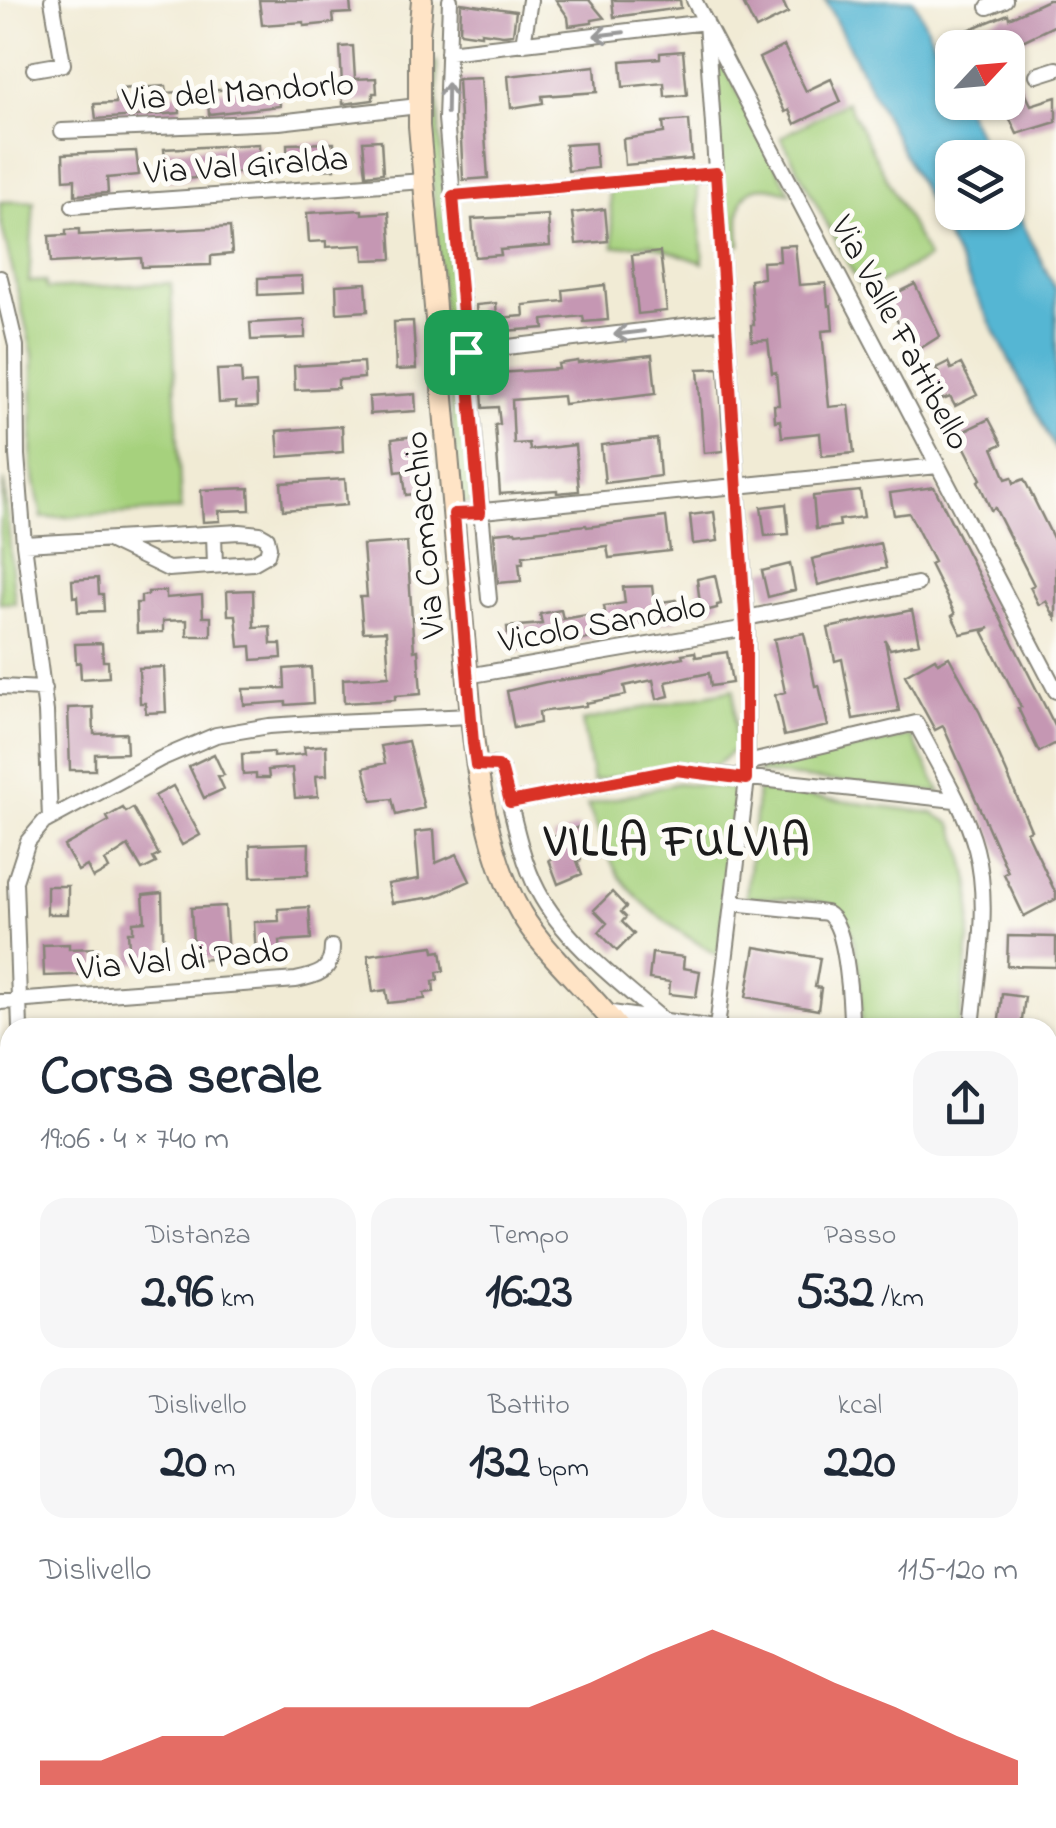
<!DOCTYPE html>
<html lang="it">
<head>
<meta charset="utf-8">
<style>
	:root { --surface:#fff; --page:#f6f6f7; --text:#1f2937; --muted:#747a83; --accent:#d93025 }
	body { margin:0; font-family:"Indie Flower",sans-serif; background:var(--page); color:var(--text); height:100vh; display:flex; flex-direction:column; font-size:38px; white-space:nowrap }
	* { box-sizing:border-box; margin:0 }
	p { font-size:32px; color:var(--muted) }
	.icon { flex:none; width:55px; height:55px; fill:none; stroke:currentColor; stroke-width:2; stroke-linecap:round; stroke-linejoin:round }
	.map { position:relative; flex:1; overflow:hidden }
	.details { position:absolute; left:0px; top:1018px; width:1058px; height:812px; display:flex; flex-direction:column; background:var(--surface); border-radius:30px 30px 0 0; box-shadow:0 2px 8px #0004 }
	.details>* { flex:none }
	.needle { width:65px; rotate:64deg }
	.fabs { position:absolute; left:935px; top:30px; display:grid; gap:20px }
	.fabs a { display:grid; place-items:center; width:90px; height:90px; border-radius:20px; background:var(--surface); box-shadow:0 2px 8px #0004; font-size:50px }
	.pin { position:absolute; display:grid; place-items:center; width:85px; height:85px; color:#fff; margin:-42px; border-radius:20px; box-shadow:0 5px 15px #0006 }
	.round { display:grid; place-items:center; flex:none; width:105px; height:105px; border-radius:30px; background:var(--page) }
	.summary { display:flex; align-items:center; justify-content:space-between; height:170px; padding:0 40px }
	h1 { font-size:55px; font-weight:800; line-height:75px }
	.stats { display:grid; grid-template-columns:repeat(3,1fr); gap:15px; height:170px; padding:10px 40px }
	.stats div { display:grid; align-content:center; border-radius:25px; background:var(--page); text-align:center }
	.stats b { font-size:50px; font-weight:800 }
	.stats small { font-size:28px; font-weight:400 }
	.stats p { font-size:28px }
	.chart { height:280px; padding:20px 40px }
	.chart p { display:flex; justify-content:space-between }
	.chart svg { width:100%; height:180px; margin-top:10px; fill:var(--accent); opacity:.7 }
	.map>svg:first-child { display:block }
	.green { fill:#a6d17d; stroke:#61764c; stroke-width:2.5 }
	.water { fill:#54b6d3; stroke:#386978; stroke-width:2.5 }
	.building { fill:#c597b3 }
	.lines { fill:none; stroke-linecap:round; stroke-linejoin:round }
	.minor-casing { stroke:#868478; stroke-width:18 }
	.secondary-casing { stroke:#868478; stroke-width:24 }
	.minor { stroke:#fff; stroke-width:14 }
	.secondary { stroke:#ffe4c6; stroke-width:20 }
	.oneway { stroke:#999 }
	.route-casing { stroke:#fff; stroke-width:20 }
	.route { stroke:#d93025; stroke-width:12 }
	.labels { text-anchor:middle; stroke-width:10; stroke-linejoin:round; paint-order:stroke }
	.street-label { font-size:35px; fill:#1c1c1c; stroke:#fdfcf7 }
	.district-label { font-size:45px; font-weight:bold; letter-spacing:2.5px; fill:#1c1c1c; stroke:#fdfcf7 }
</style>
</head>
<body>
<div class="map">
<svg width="1056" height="1828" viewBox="0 0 1056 1828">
	<rect width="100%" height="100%" fill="#fdfcf7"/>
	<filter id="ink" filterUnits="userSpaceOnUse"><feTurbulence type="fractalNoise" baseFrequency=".01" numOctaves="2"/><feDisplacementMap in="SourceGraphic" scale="20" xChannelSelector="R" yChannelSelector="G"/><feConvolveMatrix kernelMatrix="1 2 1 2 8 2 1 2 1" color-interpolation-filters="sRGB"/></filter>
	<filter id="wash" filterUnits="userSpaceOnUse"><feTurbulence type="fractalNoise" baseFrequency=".0048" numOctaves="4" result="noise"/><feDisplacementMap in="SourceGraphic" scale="40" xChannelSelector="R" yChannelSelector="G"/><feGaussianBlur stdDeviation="2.25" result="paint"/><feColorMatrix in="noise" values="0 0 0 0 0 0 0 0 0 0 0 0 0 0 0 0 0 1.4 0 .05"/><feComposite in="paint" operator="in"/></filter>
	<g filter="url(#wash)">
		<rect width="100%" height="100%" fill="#f1ebd5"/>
		<path class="green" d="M711,40L790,193C738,174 737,204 740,245L724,247Z
			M437,62C440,208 457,358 472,503L459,504L426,104V63Z
			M847,102L928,258L863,292L781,137Z
			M697,181L703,263L650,244L614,247L609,188Z
			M34,201L29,282L45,281L47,289L171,283L181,510L42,518L32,467L33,355L0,219V202Z
			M4,480L15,603H0V532Z
			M734,689L735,749L714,767L677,764L593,781L582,721Z
			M911,736L941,793L758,773L761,768Z
			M678,783L736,789L719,956C684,935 645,911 620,877C608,860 597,826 587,805Z
			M758,790L933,813L952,824L962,848L971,891L970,934L959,1027H860C863,1001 859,949 849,925C845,915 836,907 826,904C807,897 768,899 746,897Z
			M0,1322H10V1381L6,1385L7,1390L3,1392L10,1424V1442L0,1444Z"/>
		<path class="water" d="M825,0H914L952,80V102L963,103L990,157L952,158V212H1008V194L1056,290V451Z"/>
		<g id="blocks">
			<path class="building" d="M259,0H350L351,13L333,14L334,23L304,26V22L262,25Z
				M556,0H589L604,18L592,20V23L569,26L568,17Z
				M612,0H680L681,8L614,17Z
				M754,0H782L788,13L756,29L744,5Z
				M1048,0H1056V25L1008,48H969L963,32L1008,14L1009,18Z
				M461,3L516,11L513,34L503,35L481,32V35L460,32Z
				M353,46L355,79L376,78L377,93H373V100L343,104L340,47Z
				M784,46L806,91L831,79L841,102L795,124L789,110L785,112L759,58Z
				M683,51L687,95L665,97L664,83L623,87L621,61L660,58V53Z
				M1008,57L1031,105L1056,97V122L1017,134L1002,102H1008Z
				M595,66L597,92L542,96L543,103L511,108L508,76Z
				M481,78L488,178L463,180L458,79Z
				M166,86L167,93L179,92L180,113L96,119L94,104L116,103L115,93H121L120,89Z
				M244,88V96L279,93L280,106L209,114L207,91Z
				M689,120L692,159L625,165L623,139L664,133L663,122Z
				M381,140L383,173L366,175L363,141Z
				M334,143L335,169L288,171L287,144Z
				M595,143L597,168L568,171L565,145Z
				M259,144L260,172L195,174L196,178L167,181L164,149Z
				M136,151L139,175L107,178L108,193L75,195V179L64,180L63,154Z
				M605,209L608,241L576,244L572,213Z
				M362,210V214L389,212L392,259L364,260L363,245L326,247V241L309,242L307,213Z
				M548,215L550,246L500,250L501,255L475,257L472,219Z
				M230,227L232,254L211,256V265L142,267L141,258L51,263L49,236L66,235V230L79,229V235Z
				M795,245L799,285L826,283L828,306L831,305L833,330L822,331L829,407L849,405L854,453L822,456L820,433L782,437L780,420L775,421L774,405H779L776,372L772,373L768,340L752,341L751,325H754L750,280L763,278L762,262L780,261L779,246Z
				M660,252L667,311L638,314L632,255Z
				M302,276L303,293L258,295V278Z
				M366,283L368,311L337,313L336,285Z
				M915,284L940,336L913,353L886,298Z
				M605,285L608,320L584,322L583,316L543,320L544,328L478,333L476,305L496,303L497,318L524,316L523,305L564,301L563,290Z
				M305,320V338L251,340L250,323Z
				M413,321L416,369L396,370L394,322Z
				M652,355L656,393L564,404L563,396L512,400L514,444L529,443L530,450L575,445L579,491L557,493V490L500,494L495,425L500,424L498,407L483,408L481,374L559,369L558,364L578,361V363Z
				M363,362L364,378L338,380V388L295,390L294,366Z
				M948,362L951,369L961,364L977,395L955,406L950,397L943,400L933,380L940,376L936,368Z
				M719,368L724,451L704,453L698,369Z
				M241,369L242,384L256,383L257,407L236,408V402L219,403L217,370Z
				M415,394L416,411L370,414L369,397Z
				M989,419L1002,444L993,448L1006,479L1012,477L1014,483L1024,479L1056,544V619L1046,601L1039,605L1030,587L1034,585L995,508L991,510L978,481L981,479L958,434Z
				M342,426L343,452L279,457L277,431Z
				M415,436L422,493L406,495L403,471L396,472L392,439Z
				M657,439L660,476L605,483L601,445Z
				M345,479L347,505L283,510L281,483Z
				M934,487L1056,728V743L1039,752L1018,708L1021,707L983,632L990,628L961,634L952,616L955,614L930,564L934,562L909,513L894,515L890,493Z
				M249,488L250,510L219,511L220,521L203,522L201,490Z
				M860,491L864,517L839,520L840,526L816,529L813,496Z
				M786,504L789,534L765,536L761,507Z
				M714,512L718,541L693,544L690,515Z
				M666,517L670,551L609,558L607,546L523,556V563H519L521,581L498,583L494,533L515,531L516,533L586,525L587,527Z
				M407,542L414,651L418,650L421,694L395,696V700L344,703L343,679L389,676L386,631L363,632L360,597H367L363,545Z
				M880,543L886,568L818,585L812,559Z
				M790,564L795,590L768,597L762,571Z
				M715,575L721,604L717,605V608L701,612L697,579Z
				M98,578L99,594H103L104,611L78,612L77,596L73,597L72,580Z
				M652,586L654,603L676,600L678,620L597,634V637L567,643L510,652L507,627L542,624L540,614L561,610L563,619L605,612L604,606L625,603L623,587Z
				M253,590L254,627L270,626L271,644H281L282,658L252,660L251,646L239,647L236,615H228L227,591Z
				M166,591V598L202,595L203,617H211V636H187V620L163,621V632L137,633L136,603H141V596L148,595V592Z
				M912,610L919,643L890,649L885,640L899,711L853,719L842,659L835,661L828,628Z
				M804,633L815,686L819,685L828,726L784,736L775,695L785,692L774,639Z
				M102,643L103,661H108L109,677L81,679L80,662L76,663L75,644Z
				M695,652L696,657L727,652L732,683L711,686L709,673L666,682L669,696L657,699L653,680L624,686L626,695L586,703V706L539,712L540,723L514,728L507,691L546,682L602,675L683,657L682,654Z
				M949,657L980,713L1006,771L1031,830L1027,832L1056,894V899L1024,916L1004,874L1008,872L943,726L935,730L905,675L935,658L938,663Z
				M164,667L166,712L146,713L145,703H140L139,668Z
				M311,667L313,703L286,705V702L244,705L243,689L285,688L284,669Z
				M93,707L94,734L126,733L127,753L95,754V770H70L68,708Z
				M408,741L424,808L396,815L392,799L372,801L364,768L385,763L381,746Z
				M326,745L327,775L316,776L318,796L295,798L292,768L268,770L269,778H256V774L243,775L242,754L273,752V757L305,754L304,747Z
				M214,754L224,775L218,776L224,789L204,798L189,766Z
				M173,786L200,835L182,845L155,796Z
				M123,808L126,812L133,808L159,855L153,858L156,863L142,870L128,846L105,861L109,869L93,878L87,866L78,871L64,846L109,821L107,817Z
				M578,827L586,847L578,851L581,860L577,861L582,874L558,884L549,860L560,855L553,837Z
				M434,830L436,863L457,854L470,881L434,897L392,903L388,884L419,879L415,832Z
				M309,843L308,875L251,877L250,845Z
				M47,886H68V914H47Z
				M612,892L626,907L621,912L626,917L622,922L634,934L617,951L599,932L607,923L594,910Z
				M162,893L164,962L130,964L128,932H133V922L145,921L143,895Z
				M225,906L228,958L194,960L191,908Z
				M309,907L311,939L280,941L281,956L256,958L254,922L279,921L278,909Z
				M1008,936L1056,937V967L1007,966Z
				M69,944V949L97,948L98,974L44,976L43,945Z
				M433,946L434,952L441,951L444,971L437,972L438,980L433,981L434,992L424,993L425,999L388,1003L386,990L373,992L368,955Z
				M755,947L820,958L815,987L821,988L818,1010L746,997Z
				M652,953L684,957L683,968L700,971L696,997L669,994L670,982L649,979Z
				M1002,994L1025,997L1021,1028H998Z"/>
		</g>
	</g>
	<g filter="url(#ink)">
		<use href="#blocks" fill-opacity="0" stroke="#868478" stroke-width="2.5"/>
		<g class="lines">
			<defs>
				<path id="minor" d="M450,0L446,119L489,599
					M694,0L1056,691
					M988,7L1005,0
					M523,44L530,0
					M448,52L706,22L747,628V779L717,1028
					M34,69L63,64L52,0
					M1037,75L1056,69
					M62,131L279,122L418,106
					M453,196L716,173
					M73,206L424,181
					M0,278L16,346L17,455L24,544L46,712L50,819
					M466,352L726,321
					M453,514L938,466
					M214,534L215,566
					M24,544L240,532L260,534L267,538L269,547L267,555L253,563L168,569L108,540
					M746,618L917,584
					M467,676L747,628
					M0,687L44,689
					M747,763L916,723C936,762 965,807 976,849C991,906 977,971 972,1028
					M476,765H494L502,771C512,809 520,857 538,891C564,941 620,983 663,1020
					M510,802L676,770L955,800
					M732,903L818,912C826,913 827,912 832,918C847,934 851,1004 851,1028
					M0,1002L296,980C318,975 332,972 332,947
					M605,1012L714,1028
					M20,1028L15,881L28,841L44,822L160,759L216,735L269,726L312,723L471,716
					M1048,1084L1056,1086
					M0,1308H10
					M1048,1385L1056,1393
					M1048,1473L1056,1465
					M1048,1631L1056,1656
					M0,1673L10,1671
					M395,1820L397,1828
					M808,1820L809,1828"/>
				<path id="secondary" d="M422,0L419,34V126L471,716C477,780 490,868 527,923C553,961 589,991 618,1028
					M783,1820L784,1828"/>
			</defs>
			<use href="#minor" class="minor-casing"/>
			<use href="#secondary" class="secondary-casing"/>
			<use href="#minor" class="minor"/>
			<use href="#secondary" class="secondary"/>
		</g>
		<defs><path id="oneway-shaft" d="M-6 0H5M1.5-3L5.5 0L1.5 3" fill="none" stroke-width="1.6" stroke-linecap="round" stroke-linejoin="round" transform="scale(2.5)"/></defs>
		<g class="oneway">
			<use href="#oneway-shaft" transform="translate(609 34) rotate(173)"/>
			<use href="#oneway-shaft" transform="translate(447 98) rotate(-89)"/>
			<use href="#oneway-shaft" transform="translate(629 333) rotate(173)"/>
		</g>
	</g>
	<g class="lines" filter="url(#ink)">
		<defs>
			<path id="route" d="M716,173L746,628V779L676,770L510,802L502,771L498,766L476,765L473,743L454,514L480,513L453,196Z"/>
		</defs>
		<use href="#route" class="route-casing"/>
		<use href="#route" class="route"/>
	</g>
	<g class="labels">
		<g class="street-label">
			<text transform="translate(238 90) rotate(-4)" y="12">Via del Mandorlo</text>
			<text transform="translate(246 164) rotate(-4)" y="12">Via Val Giralda</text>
			<text transform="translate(902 332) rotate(62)" y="12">Via Valle Fattibello</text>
			<text transform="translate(423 535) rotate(-95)" y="12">Via Comacchio</text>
			<text transform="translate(602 622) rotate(-10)" y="12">Vicolo Sandolo</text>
			<text transform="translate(183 958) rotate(-5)" y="12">Via Val di Pado</text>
		</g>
		<g class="district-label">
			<text x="678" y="855">VILLA FULVIA</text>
		</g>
	</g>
</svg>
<div class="fabs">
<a><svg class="needle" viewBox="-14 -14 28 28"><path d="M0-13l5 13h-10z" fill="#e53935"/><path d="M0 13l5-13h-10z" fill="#747a83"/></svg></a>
<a><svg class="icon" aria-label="layers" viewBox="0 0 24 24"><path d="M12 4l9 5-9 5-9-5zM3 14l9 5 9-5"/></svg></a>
</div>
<div class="pin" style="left:466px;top:352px;background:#1e9e55"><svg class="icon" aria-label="arrive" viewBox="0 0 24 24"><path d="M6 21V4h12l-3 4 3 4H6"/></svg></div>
<section class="details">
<div class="summary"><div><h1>Corsa serale</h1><p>19:06 · 4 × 740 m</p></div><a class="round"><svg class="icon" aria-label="share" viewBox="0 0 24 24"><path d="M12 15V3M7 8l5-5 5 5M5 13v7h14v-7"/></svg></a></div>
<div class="stats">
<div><p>Distanza</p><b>2.96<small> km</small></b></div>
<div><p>Tempo</p><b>16:23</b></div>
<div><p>Passo</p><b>5:32<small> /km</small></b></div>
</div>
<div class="stats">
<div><p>Dislivello</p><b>20<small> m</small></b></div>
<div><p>Battito</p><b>132<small> bpm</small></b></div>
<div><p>kcal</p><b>220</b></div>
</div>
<div class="chart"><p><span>Dislivello</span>115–120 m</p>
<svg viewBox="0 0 160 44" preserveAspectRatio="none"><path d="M0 44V38L10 38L20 32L30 32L40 25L50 25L60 25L70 25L80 25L90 19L100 12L110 6L120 12L130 19L140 25L150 32L160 38V44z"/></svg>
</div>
</section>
</div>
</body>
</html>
